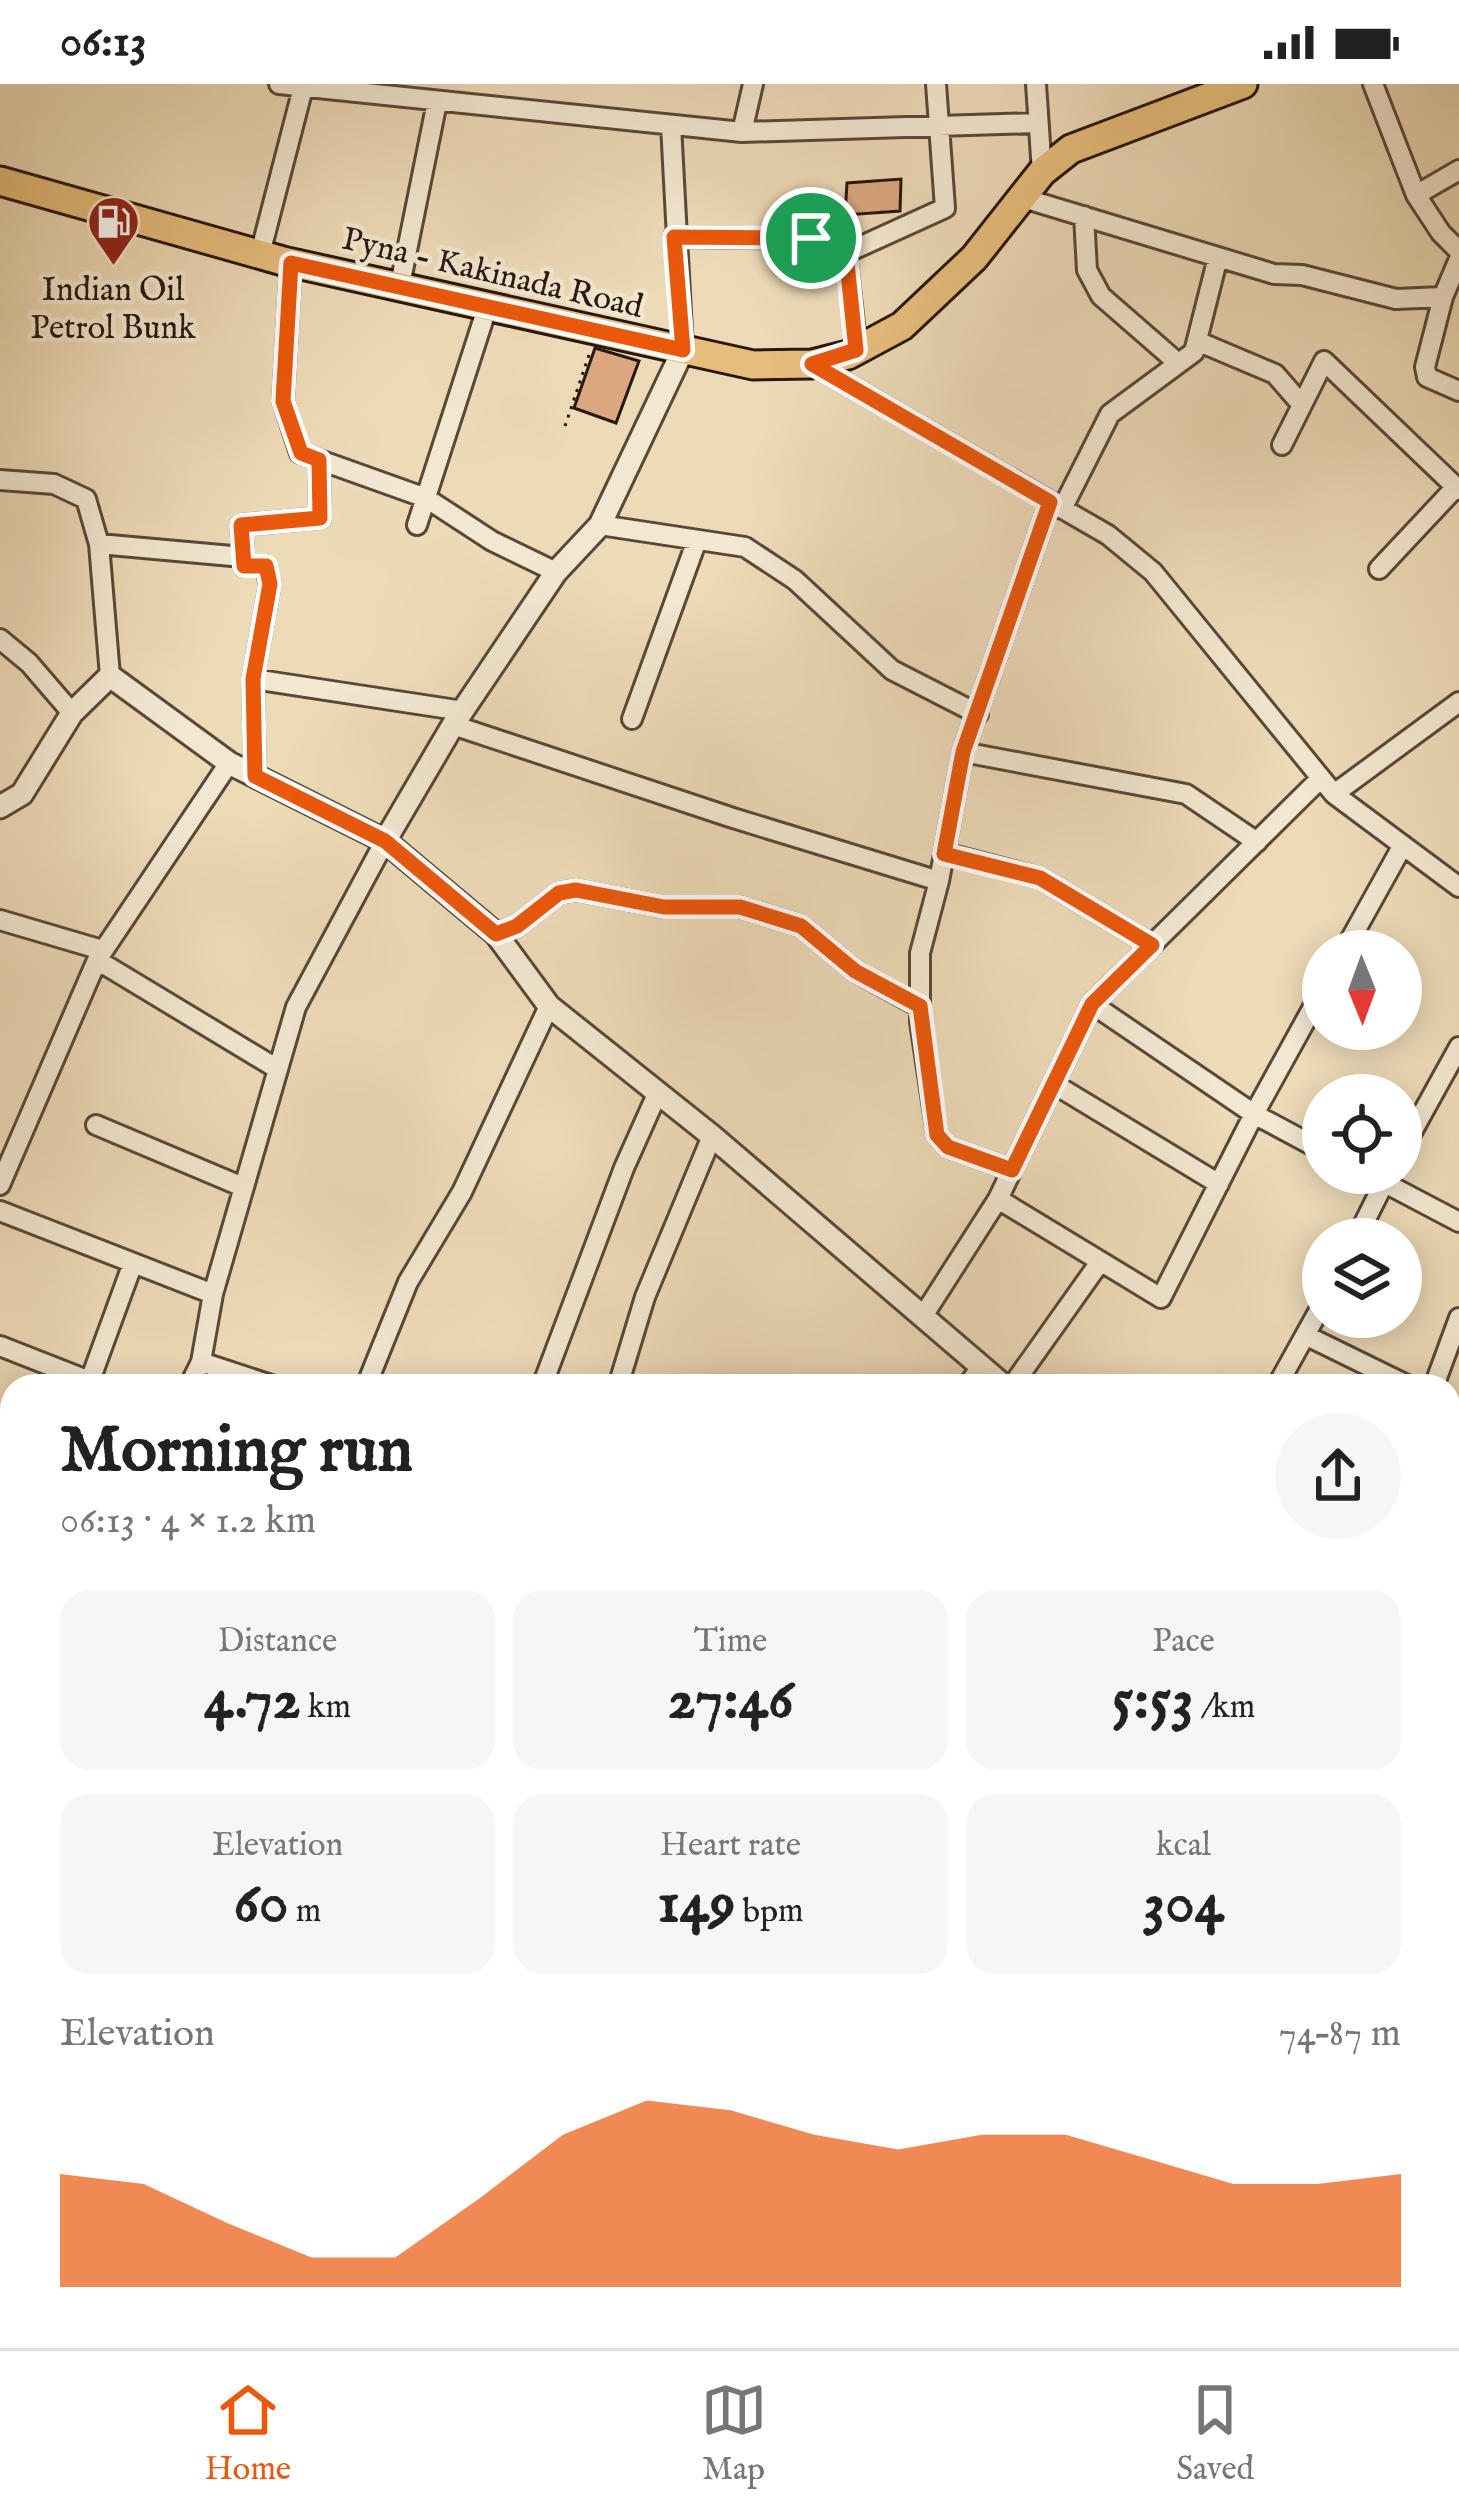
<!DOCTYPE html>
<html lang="en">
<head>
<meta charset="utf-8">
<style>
	:root { --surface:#fff; --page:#f6f6f6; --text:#222; --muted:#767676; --line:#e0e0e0; --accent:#ea580c }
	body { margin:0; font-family:"IM FELL English",serif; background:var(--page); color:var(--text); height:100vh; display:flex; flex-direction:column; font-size:45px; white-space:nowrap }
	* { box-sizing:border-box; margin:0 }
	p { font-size:39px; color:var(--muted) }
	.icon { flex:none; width:66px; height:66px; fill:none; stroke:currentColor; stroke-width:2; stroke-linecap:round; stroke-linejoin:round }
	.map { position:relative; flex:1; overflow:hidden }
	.details { position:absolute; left:0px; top:1290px; width:1461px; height:975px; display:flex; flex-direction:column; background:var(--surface); border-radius:36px 36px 0 0; box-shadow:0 6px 30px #0003 }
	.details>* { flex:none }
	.needle { width:78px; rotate:179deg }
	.fabs { position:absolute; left:1302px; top:846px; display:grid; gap:24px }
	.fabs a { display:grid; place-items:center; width:120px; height:120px; border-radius:50%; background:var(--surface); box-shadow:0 6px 30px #0003; font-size:60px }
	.pin { position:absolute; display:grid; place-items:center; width:102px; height:102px; color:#fff; margin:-51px; border:6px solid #fff; border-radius:50%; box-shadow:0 3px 12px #0007 }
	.round { display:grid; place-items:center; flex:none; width:126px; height:126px; border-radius:63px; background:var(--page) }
	.headline { display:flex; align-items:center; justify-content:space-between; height:204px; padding:0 60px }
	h1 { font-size:66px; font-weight:700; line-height:90px }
	.metrics { display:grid; grid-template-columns:repeat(3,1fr); gap:18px; height:204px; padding:12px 60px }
	.metrics div { display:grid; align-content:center; border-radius:30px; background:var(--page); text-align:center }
	.metrics b { font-size:60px; font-weight:700 }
	.metrics small { font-size:33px; font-weight:400 }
	.metrics p { font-size:33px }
	.chart { height:336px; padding:24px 60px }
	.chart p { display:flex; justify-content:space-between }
	.chart svg { width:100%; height:216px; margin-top:12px; fill:var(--accent); opacity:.7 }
	.status { display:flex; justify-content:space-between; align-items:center; height:84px; padding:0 60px; background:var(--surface); direction:ltr }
	.status svg { height:33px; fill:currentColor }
	.tab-bar { display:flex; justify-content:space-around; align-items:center; height:168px; border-top:3px solid var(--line); background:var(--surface); font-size:33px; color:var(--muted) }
	.tab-bar a { display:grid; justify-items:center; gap:6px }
	.tab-bar .current { color:var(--accent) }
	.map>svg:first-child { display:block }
	.building { fill:#dba780; stroke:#28170f; stroke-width:3 }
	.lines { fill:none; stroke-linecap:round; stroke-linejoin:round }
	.minor-casing { stroke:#594839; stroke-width:24 }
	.tertiary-casing { stroke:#594839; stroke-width:27 }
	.primary-casing { stroke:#28170f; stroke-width:33 }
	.path { stroke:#28170f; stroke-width:3; stroke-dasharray:3 6; stroke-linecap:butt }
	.minor { stroke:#f3e7d0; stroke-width:18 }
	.tertiary { stroke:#f3e7d0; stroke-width:21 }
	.primary { stroke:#e6bd7c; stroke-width:27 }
	.route-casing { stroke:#fff; stroke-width:24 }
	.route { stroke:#ea580c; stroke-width:15 }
	.labels { text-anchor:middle; stroke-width:9; stroke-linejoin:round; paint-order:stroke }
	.street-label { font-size:33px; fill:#28170f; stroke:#f3e7d0 }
	.poi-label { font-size:33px; fill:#28170f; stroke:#f3e7d0 }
</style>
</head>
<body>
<div class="status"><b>06:13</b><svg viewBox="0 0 49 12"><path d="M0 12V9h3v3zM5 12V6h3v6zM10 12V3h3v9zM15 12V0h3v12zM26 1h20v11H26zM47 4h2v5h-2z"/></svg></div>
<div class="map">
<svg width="1459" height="2264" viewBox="0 0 1459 2264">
	<rect width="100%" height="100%" fill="#eddab7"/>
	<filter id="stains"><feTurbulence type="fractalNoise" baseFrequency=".00167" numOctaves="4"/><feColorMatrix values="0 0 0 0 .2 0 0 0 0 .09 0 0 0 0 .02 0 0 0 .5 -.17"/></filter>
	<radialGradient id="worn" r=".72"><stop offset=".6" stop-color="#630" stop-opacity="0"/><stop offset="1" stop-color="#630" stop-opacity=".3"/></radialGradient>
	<path class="building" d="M901,95L900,127L845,131L847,99Z
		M595,264L639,277L616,339L574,324Z"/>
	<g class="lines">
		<defs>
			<path id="minor" d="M279,0L742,48L753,0
				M1036,0L1042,88
				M1373,0L1416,111
				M671,41L683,266
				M742,48L1037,39
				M1459,86L1416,111L1441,149L1459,167
				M1023,114L1274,190L1302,191L1396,215L1443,213
				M1084,132L1087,186L1101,212L1178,279
				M674,153L811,155L846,169L857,266
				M846,169L945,124L936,0
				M260,170L304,0
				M1459,175L1443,213L1425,283L1427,293L1459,307
				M291,179L283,317L300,369L426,414L492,457L556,488
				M400,201L437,18
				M1197,257L1275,290L1302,321
				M812,280L1108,451L1153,488L1334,710
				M1282,361L1324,277L1459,406
				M0,396L54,400L86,415L99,460L110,592
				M1062,425L1110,330L1194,268L1218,173
				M417,441L488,221
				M600,441L745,463L795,496L892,586L978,630
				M99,460L243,473
				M1379,485L1455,404
				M0,555L29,579L72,629
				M253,595L463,627
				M1459,618L1334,710L1459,803
				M632,635L697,456
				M453,641L733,734L939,797L963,668L1050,418
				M963,668L1186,710L1257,758
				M255,691L253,595L270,500L265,482H244L241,441L320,434L319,376
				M945,769L1040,794L1152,861
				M939,797L920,869V938L937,1051L948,1063L1012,1086
				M0,836L102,866
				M496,850L517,842L559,809L576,806L664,823H740L801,842L855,887L920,923
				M1344,867L1403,761
				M97,876L276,984
				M1323,905L1254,1030L1323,1067
				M1092,920L1321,694
				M1054,1000L1219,1100
				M96,1041L243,1103
				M1401,1068L1459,963
				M1366,1089L1459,1138
				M0,1101L97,876L229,679
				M0,1127L213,1210
				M1356,1155L1389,1089
				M923,1232L998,1115L1092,920L1254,1030L1161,1214L998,1115
				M1307,1252L1409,1302
				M0,1262L102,1302
				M201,1278L274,1302
				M88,1302L133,1179
				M189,1302L201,1278L213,1210L296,923L385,757
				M366,1302L408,1198L462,1108L549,922
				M542,1302L624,1084L658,1008
				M618,1302L645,1213L712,1052
				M967,1302L981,1283
				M1012,1302L1100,1178
				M1277,1302L1323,1219
				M1434,1302L1459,1234
				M1449,1324L1459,1330
				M1449,1395L1459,1401
				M0,1403L12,1408
				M0,1537L12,1498
				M0,1727L12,1733
				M0,1797L12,1762
				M1449,1901L1459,1889
				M0,2015L12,2014
				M587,2253L617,2264
				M657,2253L699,2264
				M22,2264L25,2253
				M287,2264L289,2253
				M422,2264L427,2253
				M506,2264L510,2253
				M643,2264L648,2253
				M886,2264L888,2253"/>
			<path id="tertiary" d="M0,723L22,710L72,629L110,592L229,679L385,757L453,641L556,488L600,441L683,266
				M385,757L496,850L549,922L712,1052L1004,1302
				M1449,1719L1459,1728"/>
			<path id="primary" d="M0,97L283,177L753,281L812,280L848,271L902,242L974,174L1042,88L1071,65L1243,0"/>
		</defs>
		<use href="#minor" class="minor-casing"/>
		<use href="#tertiary" class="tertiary-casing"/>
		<use href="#primary" class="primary-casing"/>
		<path class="path" d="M565,342L589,271"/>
		<use href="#minor" class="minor"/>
		<use href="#tertiary" class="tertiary"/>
		<use href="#primary" class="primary"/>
	</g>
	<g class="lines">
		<defs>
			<path id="route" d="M674,153L811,154L846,169L856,266L812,280L1050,418L963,668L944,770L1040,794L1152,861L1092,920L1012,1086L948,1063L937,1051L920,922L855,887L801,842L740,823H664L576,806L559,809L517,842L496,850L385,757L255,692L253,595L270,500L266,482H244L241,441L320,434L319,376L301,369L283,317L291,179L683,266Z"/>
		</defs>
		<use href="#route" class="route-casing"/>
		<use href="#route" class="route"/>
	</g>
	<defs>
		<symbol id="fuel-pin" viewBox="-11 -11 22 30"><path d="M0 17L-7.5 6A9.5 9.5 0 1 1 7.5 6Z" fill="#8f2418" stroke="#f3e7d0"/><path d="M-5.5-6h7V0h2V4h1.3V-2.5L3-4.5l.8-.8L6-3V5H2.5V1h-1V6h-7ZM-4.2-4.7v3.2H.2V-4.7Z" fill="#fff"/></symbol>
	</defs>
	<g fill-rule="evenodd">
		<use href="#fuel-pin" x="84" y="108" width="59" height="81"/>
	</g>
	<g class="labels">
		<g class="street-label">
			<text transform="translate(493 187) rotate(13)" y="12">Pyna - Kakinada Road</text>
		</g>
		<g class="poi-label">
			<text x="113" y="216">Indian Oil<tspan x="113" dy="38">Petrol Bunk</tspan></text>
		</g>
	</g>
	<rect width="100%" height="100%" filter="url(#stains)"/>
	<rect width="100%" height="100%" fill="url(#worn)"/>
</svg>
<div class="fabs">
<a><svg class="needle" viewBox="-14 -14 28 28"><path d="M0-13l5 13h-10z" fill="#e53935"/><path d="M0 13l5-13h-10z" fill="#767676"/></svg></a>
<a><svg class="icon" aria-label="locate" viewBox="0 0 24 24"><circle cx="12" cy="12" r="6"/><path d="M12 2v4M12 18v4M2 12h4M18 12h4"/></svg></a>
<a><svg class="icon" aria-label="layers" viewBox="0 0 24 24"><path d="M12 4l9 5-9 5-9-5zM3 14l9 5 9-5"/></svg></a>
</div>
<div class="pin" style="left:811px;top:154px;background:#1e9e55"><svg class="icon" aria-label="arrive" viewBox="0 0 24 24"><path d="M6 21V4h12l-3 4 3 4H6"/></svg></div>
<section class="details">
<div class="headline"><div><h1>Morning run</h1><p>06:13 · 4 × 1.2 km</p></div><a class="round"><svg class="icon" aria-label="share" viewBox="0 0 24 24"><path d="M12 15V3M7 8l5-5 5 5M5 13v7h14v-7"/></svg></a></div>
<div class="metrics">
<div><p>Distance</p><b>4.72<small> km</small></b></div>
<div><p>Time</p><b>27:46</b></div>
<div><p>Pace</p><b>5:53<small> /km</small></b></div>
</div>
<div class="metrics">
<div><p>Elevation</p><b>60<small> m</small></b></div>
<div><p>Heart rate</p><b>149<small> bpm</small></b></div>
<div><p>kcal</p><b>304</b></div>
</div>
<div class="chart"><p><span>Elevation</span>74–87 m</p>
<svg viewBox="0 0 160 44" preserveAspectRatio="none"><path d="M0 44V21L10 23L20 31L30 38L40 38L50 26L60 13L70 6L80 8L90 13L100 16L110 13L120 13L130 18L140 23L150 23L160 21V44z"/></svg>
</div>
</section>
</div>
<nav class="tab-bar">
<a class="current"><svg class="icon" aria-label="home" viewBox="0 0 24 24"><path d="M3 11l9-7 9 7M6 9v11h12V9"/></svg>Home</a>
<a><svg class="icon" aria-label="map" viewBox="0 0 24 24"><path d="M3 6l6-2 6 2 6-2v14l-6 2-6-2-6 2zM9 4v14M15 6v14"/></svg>Map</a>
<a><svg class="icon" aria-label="saved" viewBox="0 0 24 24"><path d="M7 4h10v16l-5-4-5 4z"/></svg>Saved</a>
</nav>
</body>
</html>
